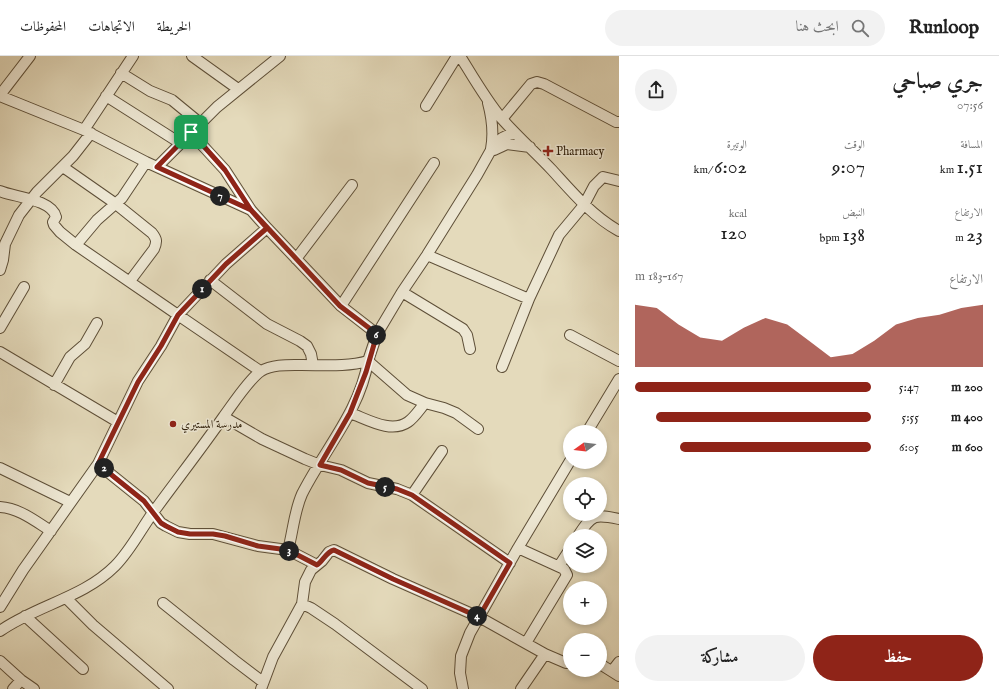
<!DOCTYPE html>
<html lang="ar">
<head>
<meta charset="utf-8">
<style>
	:root { --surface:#fff; --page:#f2f2f2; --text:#222; --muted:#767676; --line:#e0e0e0; --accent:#8f2418 }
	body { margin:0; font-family:"IM FELL English",Amiri,serif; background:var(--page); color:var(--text); direction:rtl; height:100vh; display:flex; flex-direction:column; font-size:15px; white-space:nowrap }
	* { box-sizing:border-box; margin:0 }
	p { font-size:13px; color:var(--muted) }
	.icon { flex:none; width:22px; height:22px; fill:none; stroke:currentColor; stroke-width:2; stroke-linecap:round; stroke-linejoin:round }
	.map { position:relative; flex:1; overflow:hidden; direction:ltr }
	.sheet { display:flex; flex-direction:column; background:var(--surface); width:380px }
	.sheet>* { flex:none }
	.needle { width:26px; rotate:255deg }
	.tools { position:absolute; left:563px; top:369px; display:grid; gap:8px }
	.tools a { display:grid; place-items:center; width:44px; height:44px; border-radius:50%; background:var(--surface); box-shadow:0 2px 6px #0003; font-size:20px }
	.pin { position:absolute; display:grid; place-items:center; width:34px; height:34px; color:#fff; margin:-17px; border-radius:8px; box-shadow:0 2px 6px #0006 }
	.km { position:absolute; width:20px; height:20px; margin:-10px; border-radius:50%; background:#222; color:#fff; font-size:11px; line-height:20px; text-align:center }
	.round { display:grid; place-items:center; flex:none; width:42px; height:42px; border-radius:21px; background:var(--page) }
	.summary { display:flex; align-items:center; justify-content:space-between; height:68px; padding:0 16px }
	h1 { font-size:22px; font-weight:600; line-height:30px }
	.metrics { display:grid; grid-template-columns:repeat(3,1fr); gap:6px; height:68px; padding:4px 16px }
	.metrics div { display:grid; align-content:center }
	.metrics b { font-size:20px; font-weight:600 }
	.metrics small { font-size:11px; font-weight:400 }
	.metrics p { font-size:11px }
	.chart { height:112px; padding:8px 16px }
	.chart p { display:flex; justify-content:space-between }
	.chart svg { width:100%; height:72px; margin-top:4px; fill:var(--accent); opacity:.7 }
	.button { display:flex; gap:8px; margin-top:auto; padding:8px 16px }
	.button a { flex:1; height:46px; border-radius:24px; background:var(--accent); color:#fff; font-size:16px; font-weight:600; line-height:46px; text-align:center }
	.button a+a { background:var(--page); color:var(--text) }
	ul { padding:0 16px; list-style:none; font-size:13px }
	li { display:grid; grid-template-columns:64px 48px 1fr; align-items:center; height:30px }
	li i { height:10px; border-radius:5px; background:var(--accent) }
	header { display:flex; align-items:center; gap:24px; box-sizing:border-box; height:56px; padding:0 20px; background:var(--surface); border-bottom:1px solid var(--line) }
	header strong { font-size:19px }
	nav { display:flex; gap:22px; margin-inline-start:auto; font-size:14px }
	.search { width:280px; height:36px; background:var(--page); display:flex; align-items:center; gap:10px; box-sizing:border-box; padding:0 14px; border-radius:22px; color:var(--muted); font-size:15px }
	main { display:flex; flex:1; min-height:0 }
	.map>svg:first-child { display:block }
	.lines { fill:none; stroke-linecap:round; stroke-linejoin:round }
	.minor-casing { stroke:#5e4f38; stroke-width:12 }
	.minor { stroke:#ede7d3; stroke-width:10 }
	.route-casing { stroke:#fff; stroke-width:8 }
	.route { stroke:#8f2418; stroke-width:5 }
	.poi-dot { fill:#8f2418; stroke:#ede7d3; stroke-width:1.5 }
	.labels { text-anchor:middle; stroke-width:3; stroke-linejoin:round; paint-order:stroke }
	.poi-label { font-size:12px; fill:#31210c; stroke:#ede7d3; text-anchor:start }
</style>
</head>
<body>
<header>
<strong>Runloop</strong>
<div class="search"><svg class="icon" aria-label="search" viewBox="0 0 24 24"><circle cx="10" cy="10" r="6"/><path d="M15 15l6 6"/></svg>ابحث هنا</div>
<nav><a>الخريطة</a><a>الاتجاهات</a><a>المحفوظات</a></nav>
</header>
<main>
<section class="sheet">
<div class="summary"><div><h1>جري صباحي</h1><p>07:56</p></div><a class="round"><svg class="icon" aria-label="share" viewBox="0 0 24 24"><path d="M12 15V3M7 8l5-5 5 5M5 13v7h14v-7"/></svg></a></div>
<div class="metrics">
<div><p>المسافة</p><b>1.51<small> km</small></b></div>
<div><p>الوقت</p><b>9:07</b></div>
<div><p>الوتيرة</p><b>6:02<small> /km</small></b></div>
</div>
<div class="metrics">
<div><p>الارتفاع</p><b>23<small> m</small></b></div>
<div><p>النبض</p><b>138<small> bpm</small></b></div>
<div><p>kcal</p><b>120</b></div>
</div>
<div class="chart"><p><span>الارتفاع</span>167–183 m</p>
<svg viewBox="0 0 160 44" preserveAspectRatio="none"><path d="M0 44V6L10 8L20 18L30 26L40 28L50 20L60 14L70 18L80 28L90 38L100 36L110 28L120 18L130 14L140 12L150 8L160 6V44z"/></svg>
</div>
<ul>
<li><b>200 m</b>5:47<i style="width:100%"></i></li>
<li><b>400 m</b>5:55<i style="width:91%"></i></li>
<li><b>600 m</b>6:05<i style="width:81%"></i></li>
</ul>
<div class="button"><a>حفظ</a><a>مشاركة</a></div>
</section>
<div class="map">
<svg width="619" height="633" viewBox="0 0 619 633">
	<rect width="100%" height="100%" fill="#e4dabb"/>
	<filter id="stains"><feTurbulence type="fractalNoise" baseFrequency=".005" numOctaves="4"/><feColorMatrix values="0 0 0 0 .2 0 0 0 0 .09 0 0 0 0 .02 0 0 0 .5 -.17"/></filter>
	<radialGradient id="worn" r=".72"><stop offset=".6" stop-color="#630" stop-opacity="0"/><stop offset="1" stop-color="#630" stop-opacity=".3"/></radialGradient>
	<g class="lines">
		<defs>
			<path id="minor" d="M192,0L238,33
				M460,0C473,21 486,44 502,63C518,81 536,97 552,114C572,136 592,160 619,175
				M121,17L150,35L172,44L200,67
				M0,39L30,0
				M0,40L84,74L146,106L251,154L267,172
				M106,40L180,87
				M488,47C492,62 494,77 491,93
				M426,50L457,0
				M502,63L531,28L537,26L544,28L616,66H619
				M84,74L133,0
				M191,77L225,114L251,154
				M494,94L507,88L530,91
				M63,111L116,148L152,177C157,183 157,186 154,193L130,225
				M157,111L217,51L280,0
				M0,135C13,141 52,143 56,161L53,166L54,169L60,176L76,189L178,259L226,208L267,172L341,250L377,278
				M76,189L97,164L122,142L146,106
				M427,199L529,243
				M296,203L352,129
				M0,214L3,204L5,188L19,159L37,136L73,100L91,77
				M210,224L267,268L300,285L307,290L311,298L313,309
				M402,236L463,273L467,279L470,293
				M341,250L434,107
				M0,272L24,231
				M570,279L619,305
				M0,296L118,366
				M368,305L407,339L425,347L444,352L456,357L478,373
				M502,311L529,243L559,179L584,149L594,130L603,121L619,125
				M260,315L178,259L161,290L138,325L98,408L144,445L161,467L166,470L178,476L190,478H213L258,490L288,494
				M54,329L70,301L85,288L97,267
				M350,357C367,363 391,378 408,366C415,361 419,354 425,347
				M224,361L262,383L305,403L320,409L341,414L368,427L397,433L412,439L510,507
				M587,376L619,323
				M0,412L70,446
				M412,439L442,395
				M0,451C19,452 35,465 51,475
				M578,480C592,458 595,458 619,463
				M518,492L564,513L567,519L526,587
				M317,509L288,494C293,476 294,456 302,438C324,394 360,355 368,305
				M559,510L570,493
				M66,542L93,569L168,633
				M163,547L234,604L263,626
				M302,548L305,526L311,514L322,505L329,496L334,494L393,523L479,561L545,598L566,607H570
				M0,551L23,514L98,408
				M25,560L83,613
				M0,575C37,549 83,542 115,510C130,495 140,475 152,458C176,425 201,393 224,360C233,348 249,323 261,315C273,308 289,309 302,309C324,309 347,311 368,305L377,278L402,236L427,199L477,119L491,94L502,82L514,76
				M0,605L21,624L34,633
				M600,608L619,620
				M612,615L619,606
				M13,633L21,624
				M261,633L273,601L302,548L311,552L335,568L422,633
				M463,633L460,617L461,600L470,577L518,492L570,405
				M521,633L545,598"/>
		</defs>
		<use href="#minor" class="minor-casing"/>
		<use href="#minor" class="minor"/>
	</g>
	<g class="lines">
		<defs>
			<path id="route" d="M191,76L225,114L251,154L267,172L226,208L178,259L161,290L138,326L98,408L144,445L161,467L166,470L178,476L190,478H213L225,480L258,490L288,494L317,509C323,505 326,496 334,494L393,523L479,561L510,507L412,439L397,433L368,427L341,414L320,409L350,357L366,316L377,278L340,250L251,154L157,111L191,76"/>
		</defs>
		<use href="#route" class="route-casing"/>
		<use href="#route" class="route"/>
	</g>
	<g class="poi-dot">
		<path d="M546 89h4v4h4v4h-4v4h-4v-4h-4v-4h4z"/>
		<circle cx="173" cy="368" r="4"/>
	</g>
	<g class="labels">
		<g class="poi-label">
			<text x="556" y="99">Pharmacy</text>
			<text x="181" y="372">مدرسة المستيري</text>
		</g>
	</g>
	<rect width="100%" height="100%" filter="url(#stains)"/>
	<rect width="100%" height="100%" fill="url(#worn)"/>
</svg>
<div class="tools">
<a><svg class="needle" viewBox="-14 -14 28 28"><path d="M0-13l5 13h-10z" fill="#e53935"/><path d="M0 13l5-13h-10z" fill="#767676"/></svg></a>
<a><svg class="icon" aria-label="locate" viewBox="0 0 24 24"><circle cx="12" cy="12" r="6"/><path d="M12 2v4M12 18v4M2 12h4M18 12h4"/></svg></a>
<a><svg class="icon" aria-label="layers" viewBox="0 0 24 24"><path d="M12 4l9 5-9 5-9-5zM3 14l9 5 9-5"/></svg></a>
<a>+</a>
<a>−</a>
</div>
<div class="pin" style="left:191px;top:76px;background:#1e9e55"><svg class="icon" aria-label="arrive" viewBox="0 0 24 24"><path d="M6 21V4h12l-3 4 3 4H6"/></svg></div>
<b class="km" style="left:202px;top:233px">1</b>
<b class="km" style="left:104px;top:412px">2</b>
<b class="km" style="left:289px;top:495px">3</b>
<b class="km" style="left:477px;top:560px">4</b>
<b class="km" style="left:385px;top:431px">5</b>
<b class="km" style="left:376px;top:279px">6</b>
<b class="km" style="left:220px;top:140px">7</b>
</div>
</main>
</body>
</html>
